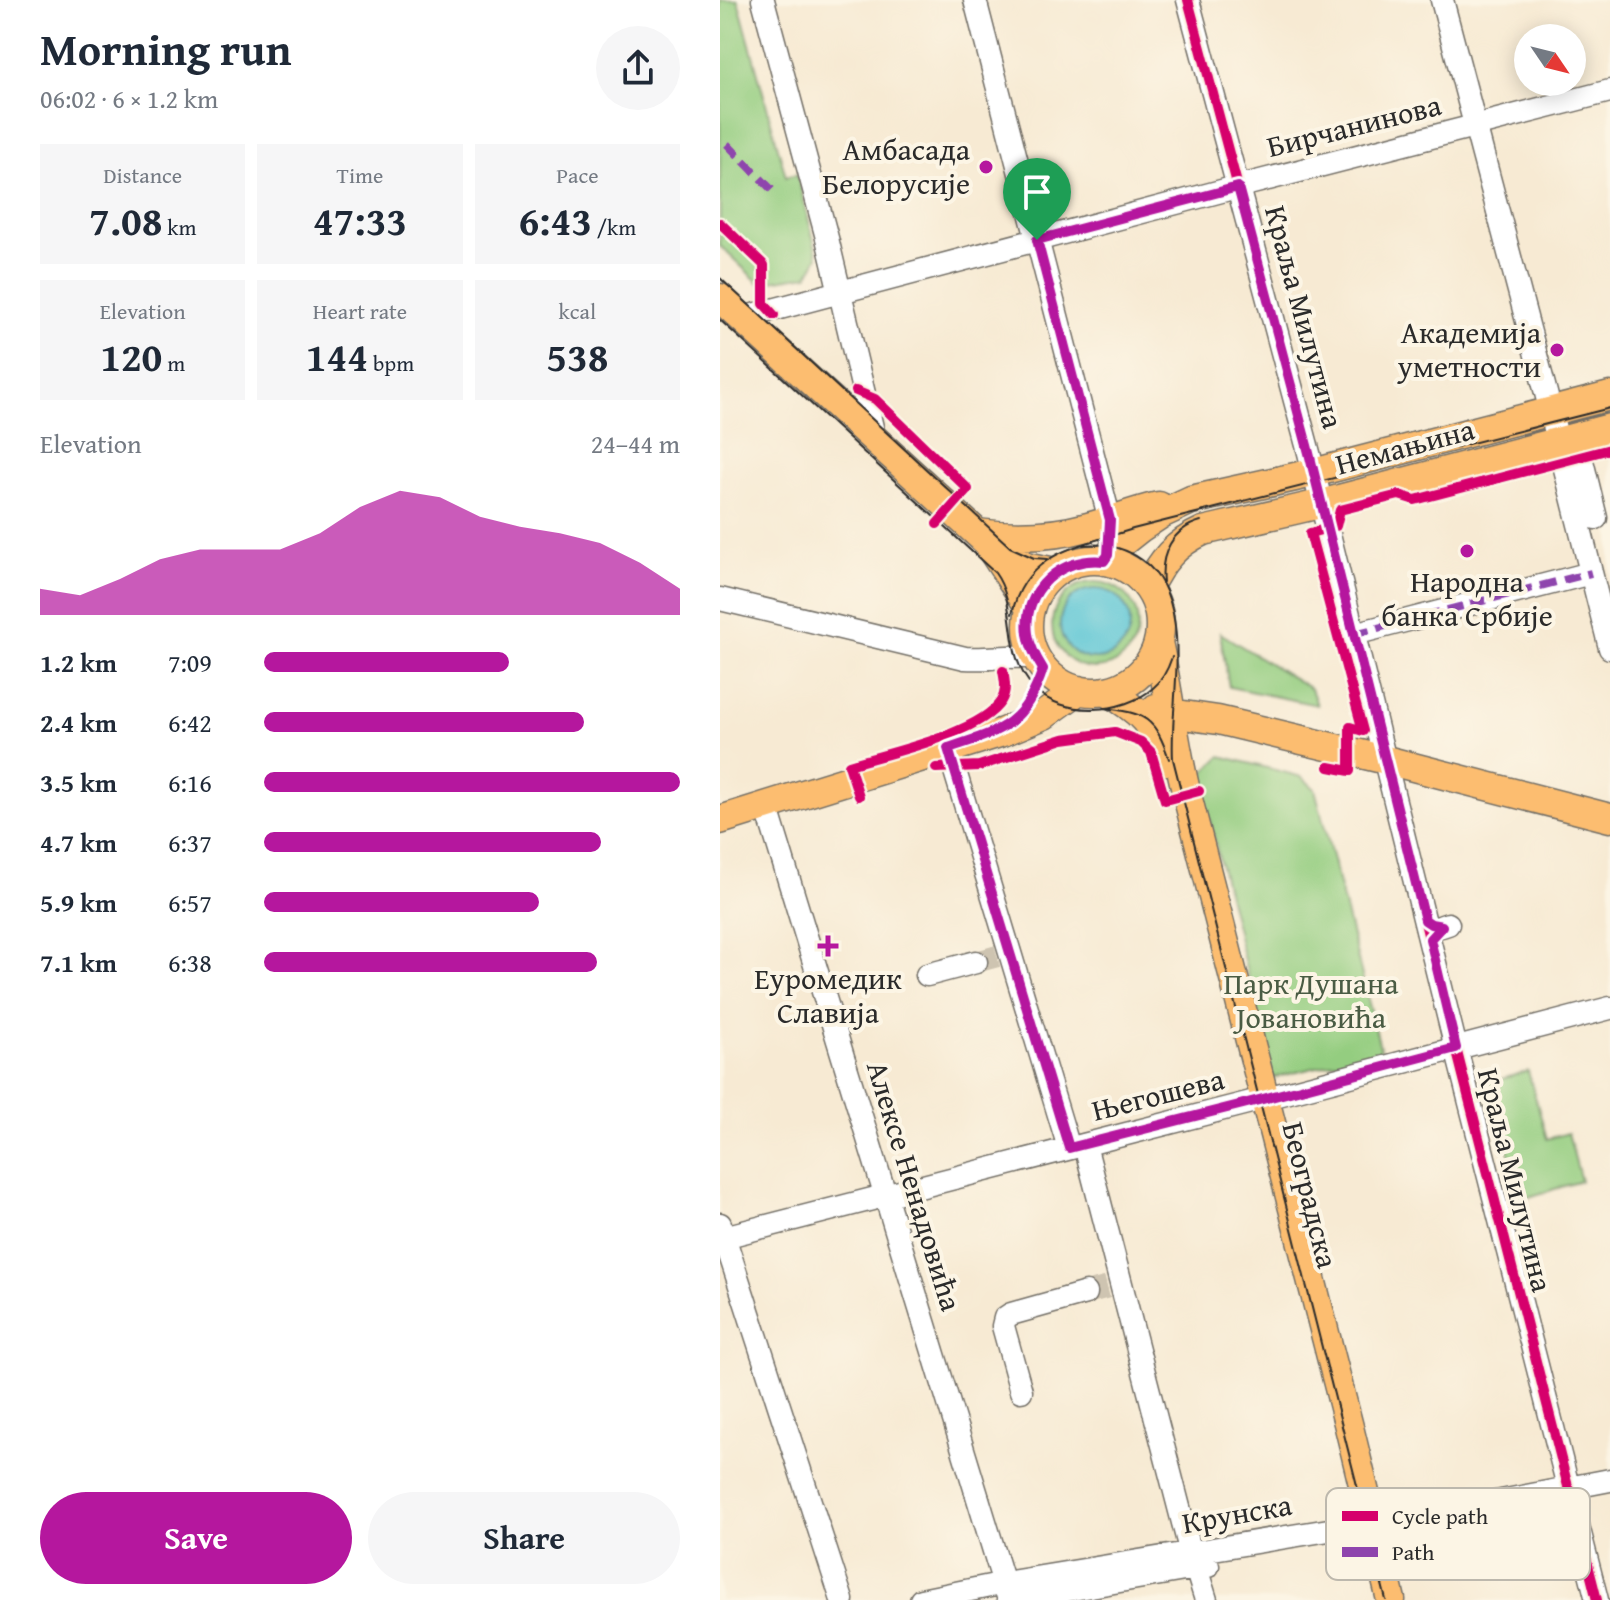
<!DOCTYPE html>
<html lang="en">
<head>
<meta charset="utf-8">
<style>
	:root { --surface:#fff; --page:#f6f6f7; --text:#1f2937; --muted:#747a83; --accent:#b5179e }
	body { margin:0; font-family:"Gentium Book Plus",serif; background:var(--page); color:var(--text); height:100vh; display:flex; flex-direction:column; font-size:30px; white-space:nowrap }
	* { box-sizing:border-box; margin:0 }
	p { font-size:26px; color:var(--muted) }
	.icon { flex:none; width:44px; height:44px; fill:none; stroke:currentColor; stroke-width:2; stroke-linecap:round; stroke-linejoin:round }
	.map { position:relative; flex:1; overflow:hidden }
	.details { display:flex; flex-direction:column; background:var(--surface); width:720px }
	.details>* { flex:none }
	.needle { width:52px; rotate:125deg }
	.tools { position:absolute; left:794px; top:24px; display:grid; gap:16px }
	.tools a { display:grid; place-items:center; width:72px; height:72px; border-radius:50%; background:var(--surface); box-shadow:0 4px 20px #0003; font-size:40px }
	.pin { position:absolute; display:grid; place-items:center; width:68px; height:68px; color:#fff; margin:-82px -34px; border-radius:50% 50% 50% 0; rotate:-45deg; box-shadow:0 0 8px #0007 }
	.pin .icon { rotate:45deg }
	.round { display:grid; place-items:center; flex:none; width:84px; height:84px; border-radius:42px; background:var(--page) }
	.headline { display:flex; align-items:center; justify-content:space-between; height:136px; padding:0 40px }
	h1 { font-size:44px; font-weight:700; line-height:60px }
	.stats { display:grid; grid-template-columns:repeat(3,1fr); gap:12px; height:136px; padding:8px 40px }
	.stats div { display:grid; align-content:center; border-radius:0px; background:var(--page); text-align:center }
	.stats b { font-size:40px; font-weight:700 }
	.stats small { font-size:22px; font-weight:400 }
	.stats p { font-size:22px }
	.chart { height:224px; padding:16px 40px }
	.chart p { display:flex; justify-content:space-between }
	.chart svg { width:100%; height:144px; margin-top:8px; fill:var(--accent); opacity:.7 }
	.action { display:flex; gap:16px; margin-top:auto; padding:16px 40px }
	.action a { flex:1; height:92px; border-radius:48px; background:var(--accent); color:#fff; font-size:32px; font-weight:700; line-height:92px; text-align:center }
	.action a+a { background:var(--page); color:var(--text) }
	ul { padding:0 40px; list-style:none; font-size:26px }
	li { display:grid; grid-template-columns:128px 96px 1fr; align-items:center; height:60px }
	li i { height:20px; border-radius:10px; background:var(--accent) }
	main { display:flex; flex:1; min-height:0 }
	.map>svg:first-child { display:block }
	.green { fill:#94cd80; stroke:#607c56; stroke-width:2 }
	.water { fill:#5bc6d5; stroke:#437880; stroke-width:2 }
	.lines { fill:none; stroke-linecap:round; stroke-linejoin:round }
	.minor-tunnel { stroke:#cec4b1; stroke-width:22; stroke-dasharray:22 11; stroke-linecap:butt }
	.minor-casing { stroke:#726e66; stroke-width:25 }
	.major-casing { stroke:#726e66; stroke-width:31 }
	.minor { stroke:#fff; stroke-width:22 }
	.major { stroke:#fcbd6f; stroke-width:28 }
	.tram { stroke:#2b2b2b; stroke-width:2 }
	.quiet { stroke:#8e44ad; stroke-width:8; stroke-dasharray:16 8; stroke-linecap:butt }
	.cycleway-casing { stroke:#fcf5e5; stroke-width:15 }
	.cycleway { stroke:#d6006c; stroke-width:10 }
	.route-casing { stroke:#fff; stroke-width:16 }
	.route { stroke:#b5179e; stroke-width:10 }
	.poi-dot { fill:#b5179e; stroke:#fcf5e5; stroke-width:3 }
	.labels { text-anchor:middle; stroke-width:8; stroke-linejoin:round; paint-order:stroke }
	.street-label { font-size:30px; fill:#2b2b2b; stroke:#fcf5e5 }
	.poi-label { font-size:30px; fill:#2b2b2b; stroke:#fcf5e5; text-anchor:end }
	.park-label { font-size:30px; fill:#4a5c44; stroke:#fcf5e5 }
	.key { fill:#fcf5e5; stroke:#bdb8ad; stroke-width:2 }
	.key-label { font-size:22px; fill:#2b2b2b }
</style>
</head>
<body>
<main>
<section class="details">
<div class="headline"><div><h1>Morning run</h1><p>06:02 · 6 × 1.2 km</p></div><a class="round"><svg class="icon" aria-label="share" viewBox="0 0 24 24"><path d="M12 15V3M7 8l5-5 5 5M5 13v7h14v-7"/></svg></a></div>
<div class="stats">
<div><p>Distance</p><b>7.08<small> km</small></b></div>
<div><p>Time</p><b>47:33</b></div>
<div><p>Pace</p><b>6:43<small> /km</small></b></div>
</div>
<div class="stats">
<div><p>Elevation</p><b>120<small> m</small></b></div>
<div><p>Heart rate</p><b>144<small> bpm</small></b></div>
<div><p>kcal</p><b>538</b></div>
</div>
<div class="chart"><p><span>Elevation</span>24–44 m</p>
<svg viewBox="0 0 160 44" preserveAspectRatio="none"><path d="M0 44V36L10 38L20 33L30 27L40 24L50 24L60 24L70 19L80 11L90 6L100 8L110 14L120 17L130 19L140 22L150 28L160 36V44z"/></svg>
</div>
<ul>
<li><b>1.2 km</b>7:09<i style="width:59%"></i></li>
<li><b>2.4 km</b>6:42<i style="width:77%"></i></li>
<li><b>3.5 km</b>6:16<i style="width:100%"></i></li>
<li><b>4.7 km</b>6:37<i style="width:81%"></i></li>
<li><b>5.9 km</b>6:57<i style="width:66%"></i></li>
<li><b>7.1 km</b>6:38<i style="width:80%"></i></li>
</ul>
<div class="action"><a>Save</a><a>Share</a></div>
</section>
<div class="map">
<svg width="890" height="1600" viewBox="0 0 890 1600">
	<rect width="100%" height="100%" fill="#fcf5e5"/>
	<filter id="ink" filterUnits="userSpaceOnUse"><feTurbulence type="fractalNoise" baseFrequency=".0125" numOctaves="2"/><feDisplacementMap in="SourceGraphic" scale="16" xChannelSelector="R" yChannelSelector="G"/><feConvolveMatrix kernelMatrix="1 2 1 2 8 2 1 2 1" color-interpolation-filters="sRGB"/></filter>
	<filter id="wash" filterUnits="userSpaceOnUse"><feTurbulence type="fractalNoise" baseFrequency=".006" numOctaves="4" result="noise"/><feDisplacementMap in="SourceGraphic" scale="32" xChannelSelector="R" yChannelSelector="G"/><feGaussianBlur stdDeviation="1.8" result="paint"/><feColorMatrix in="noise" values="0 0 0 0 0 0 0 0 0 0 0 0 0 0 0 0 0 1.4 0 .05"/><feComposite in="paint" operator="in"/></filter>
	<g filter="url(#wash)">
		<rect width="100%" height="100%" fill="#f7ead3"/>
		<path class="green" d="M0,0H18L66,177L77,174L98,257L88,275L39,283L0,246Z
			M332 625a43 43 0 1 1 86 0a43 43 0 1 1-86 0Z
			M500,633L591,689L597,705L509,687Z
			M501,756L582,777L595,789L661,1051L553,1078L479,777Z
			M808,1071L827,1139L848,1133L861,1181L802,1199L769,1083Z"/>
		<path class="water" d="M340 624a35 35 0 1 1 70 0a35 35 0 1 1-70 0Z"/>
	</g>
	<g filter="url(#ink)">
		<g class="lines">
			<path class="minor-tunnel" d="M256,962L278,956
				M366,1293L389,1287"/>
			<defs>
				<path id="minor" d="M43,0L107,238L155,440
					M255,0L386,505L390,520V534
					M468,0L589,453L736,1048L877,1600
					M722,0L826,393L890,648
					M22,318L509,189L890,91
					M856,436L876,518
					M0,599L245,658C269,660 292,654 316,658
					M634,634L871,573
					M228,748L349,1148
					M46,805L289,1600
					M722,926L728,924
					M207,975L256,962
					M365,1145L468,1542L486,1600
					M0,1224L122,1600
					M0,1238L539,1100L890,1008
					M301,1391L283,1326L285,1318L291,1314L366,1293
					M201,1600L285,1583L755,1506L890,1480
					M288,1600L488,1566"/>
				<path id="major" d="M0,298L269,544L306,566L335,572
					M257,533C295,538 331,537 368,527C392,521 415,511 439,506
					M271,549L310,608
					M308 626a66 66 0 1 1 132 0a66 66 0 1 1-132 0Z
					M384,561L396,547L420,528L441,514L471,500L593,473L890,396
					M428,588C441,561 456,543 483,531L600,504L890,428
					M438,642C449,692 454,744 467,795L629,1427L671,1600
					M386,691C418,709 436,725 446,761
					M436,708L450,713L498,720L666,760L890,818
					M0,820L283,732L324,715L359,690"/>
			</defs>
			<use href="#minor" class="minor-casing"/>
			<use href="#major" class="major-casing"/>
			<use href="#minor" class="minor"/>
			<use href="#major" class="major"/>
			<path class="tram" d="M0,278L290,547L314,558L327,559
				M0,320L275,573C300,608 281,653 314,688C342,718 404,714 433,688C443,680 448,669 452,657
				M363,545C385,543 404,547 422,560C477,601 449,699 453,759L666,1600
				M443,582C440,554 452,529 481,521
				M292,614C305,551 361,546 413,529L890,408
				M383,708C426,713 435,718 449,759"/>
			<path class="quiet" d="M7,144L52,190
				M634,634L871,573"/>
			<defs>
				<path id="cycleway" d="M468,0L589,453L736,1048L877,1600
					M0,223L44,265V304L54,315
					M136,391L155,399L248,489L217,524
					M609,767L630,771V727L643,731L590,533L616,526L620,510L679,495L695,500L890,449
					M216,768L259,766L343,739L395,732L421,742L431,752L445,800L479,791
					M139,796L129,765C167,753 260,734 281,701C287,691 285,681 283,671"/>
			</defs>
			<use href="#cycleway" class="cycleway-casing"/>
			<use href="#cycleway" class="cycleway"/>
		</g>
	</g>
	<g class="lines" filter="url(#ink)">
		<defs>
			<path id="route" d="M518,187L589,453L705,920L711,924L722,926L710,939L736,1048L539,1100L349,1148L228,748C281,731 305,725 323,669C316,658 310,647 308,634C302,590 342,556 384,561L388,555L390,520L317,240Z"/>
		</defs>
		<use href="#route" class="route-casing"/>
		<use href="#route" class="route"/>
	</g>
	<g class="poi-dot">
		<circle cx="266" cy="167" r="8"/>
		<circle cx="837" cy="350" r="8"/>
		<circle cx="747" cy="551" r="8"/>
		<path d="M104 934h8v8h8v8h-8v8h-8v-8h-8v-8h8z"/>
	</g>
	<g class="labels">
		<g class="street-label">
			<text transform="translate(634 126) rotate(-14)" y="10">Бирчанинова</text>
			<text transform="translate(584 317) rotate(75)" y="10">Краља Милутина</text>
			<text transform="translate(685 447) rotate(-15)" y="10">Немањина</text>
			<text transform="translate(438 1095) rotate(-14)" y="10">Његошева</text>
			<text transform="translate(795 1180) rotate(76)" y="10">Краља Милутина</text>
			<text transform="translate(194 1186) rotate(73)" y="10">Алексе Ненадовића</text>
			<text transform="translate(590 1195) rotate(76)" y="10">Београдска</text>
			<text transform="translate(517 1514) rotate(-10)" y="10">Крунска</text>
		</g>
		<g class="poi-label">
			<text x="250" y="160">Амбасада<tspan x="250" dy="34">Белорусије</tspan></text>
			<text x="821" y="343">Академија<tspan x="821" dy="34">уметности</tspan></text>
			<text x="747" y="592" text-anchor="middle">Народна<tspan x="747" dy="34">банка Србије</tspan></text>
			<text x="108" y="989" text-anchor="middle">Еуромедик<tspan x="108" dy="34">Славија</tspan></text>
		</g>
		<g class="park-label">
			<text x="591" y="994">Парк Душана<tspan x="591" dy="34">Јовановића</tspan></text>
		</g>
	</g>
	<rect x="606" y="1488" width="264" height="92" rx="12" class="key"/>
	<rect x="622" y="1511" width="36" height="10" fill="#d6006c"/>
	<rect x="622" y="1547" width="36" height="10" fill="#8e44ad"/>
	<g class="key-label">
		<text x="672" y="1524">Cycle path</text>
		<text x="672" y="1560">Path</text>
	</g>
</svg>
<div class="tools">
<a><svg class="needle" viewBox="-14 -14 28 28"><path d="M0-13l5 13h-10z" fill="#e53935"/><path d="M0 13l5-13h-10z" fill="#747a83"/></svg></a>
</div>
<div class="pin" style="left:317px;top:240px;background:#1e9e55"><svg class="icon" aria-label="arrive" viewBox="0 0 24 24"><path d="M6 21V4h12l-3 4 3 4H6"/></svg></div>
</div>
</main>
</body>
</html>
